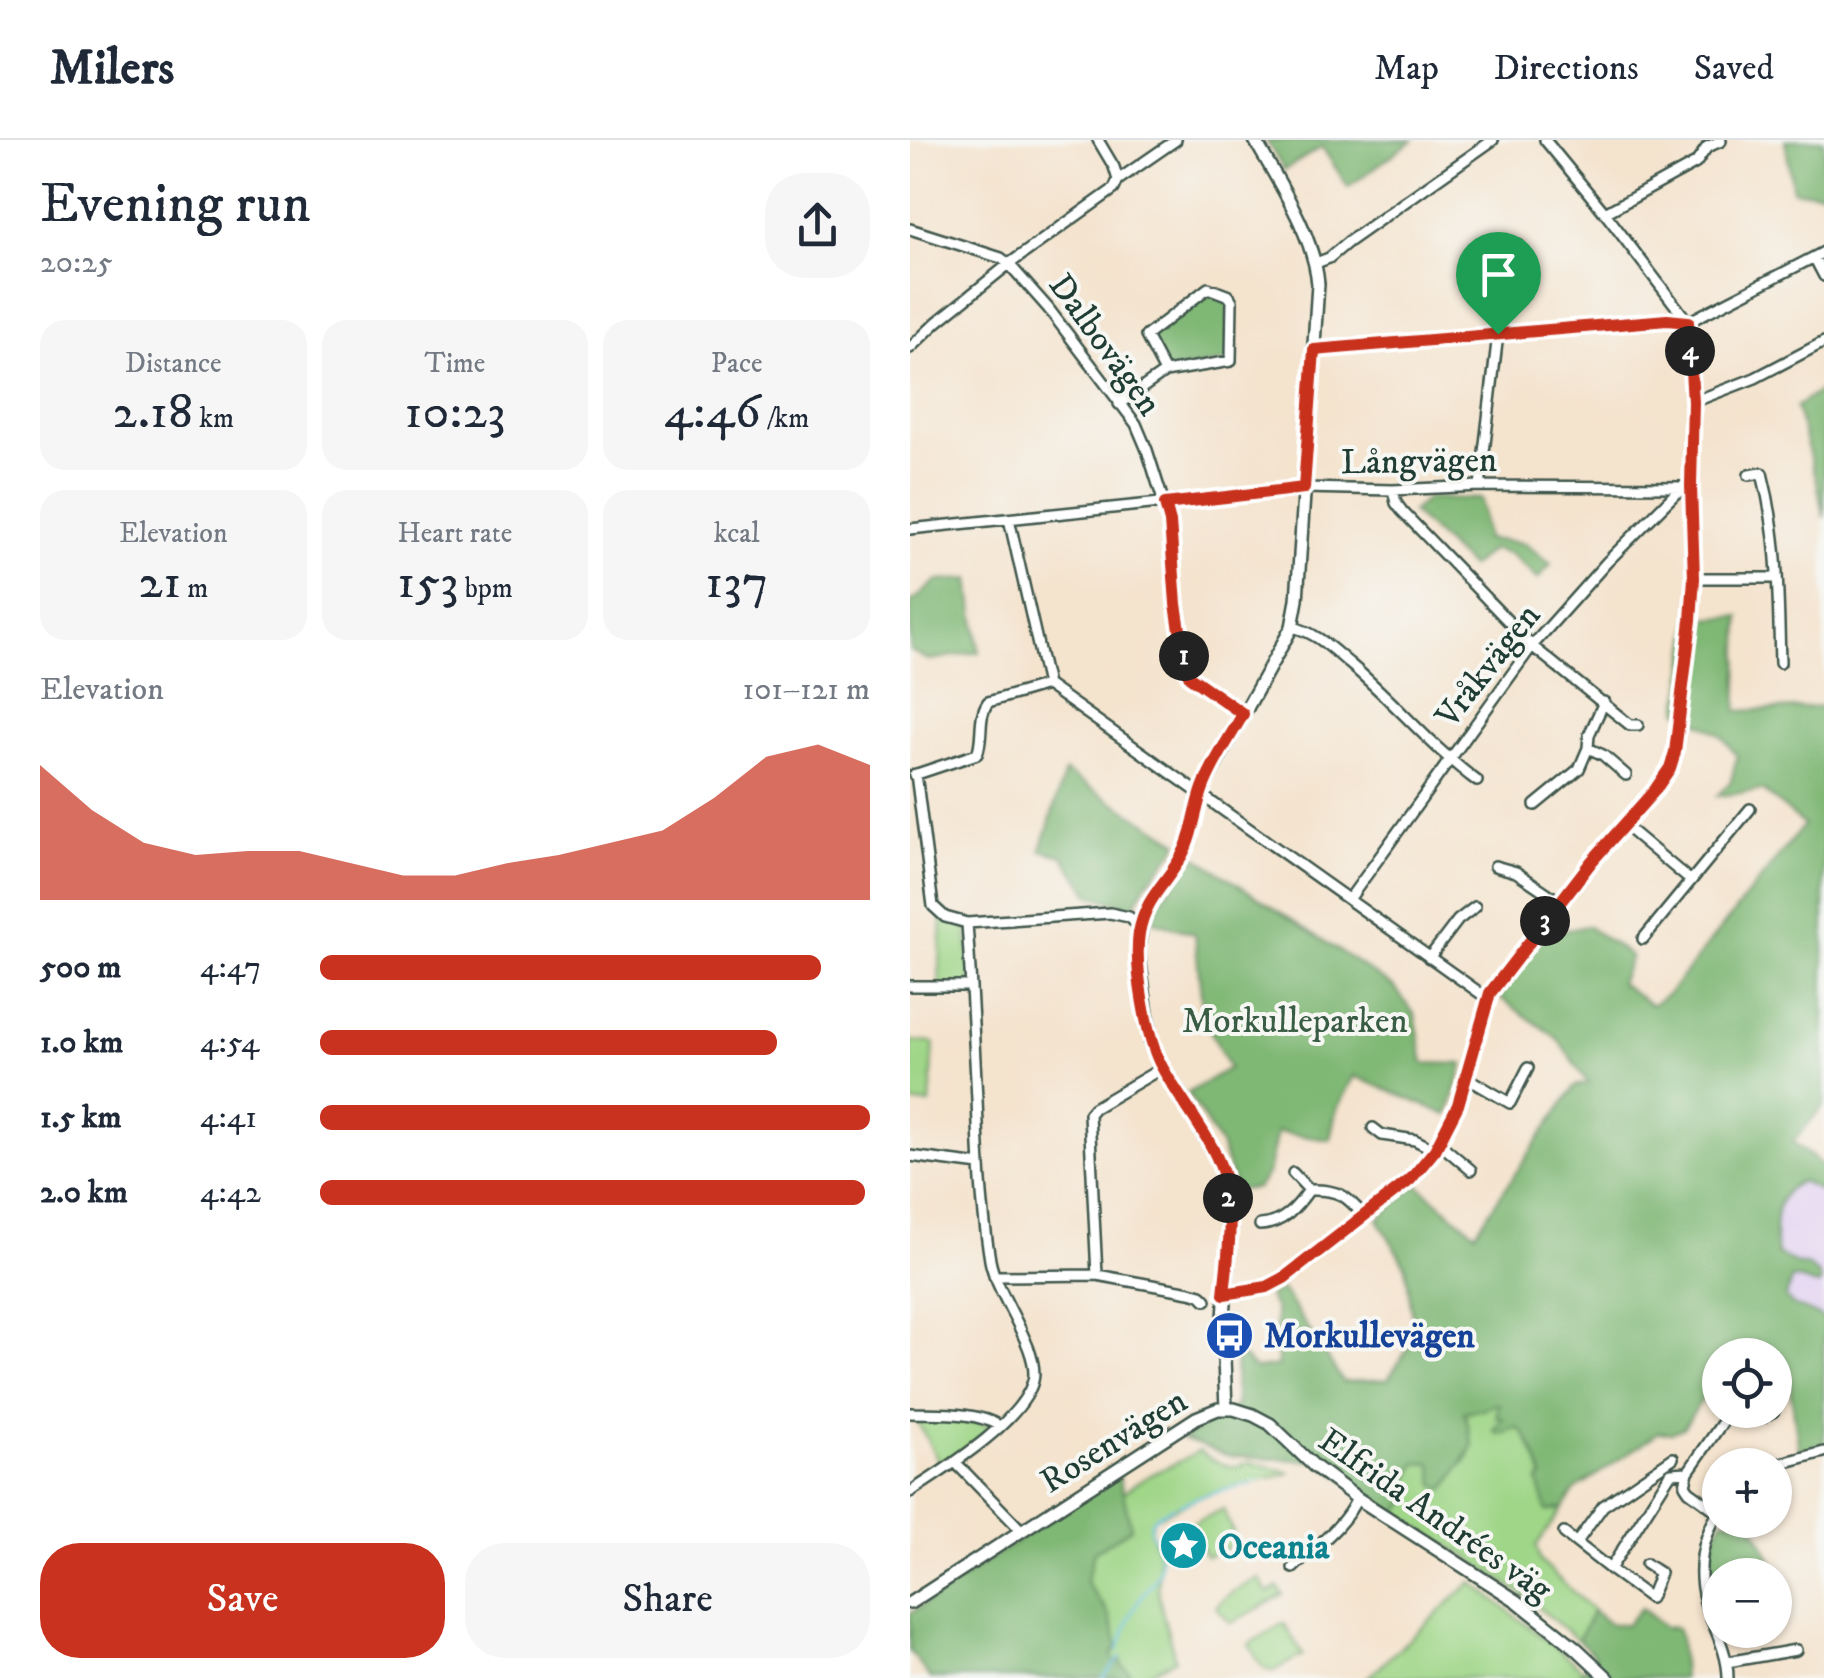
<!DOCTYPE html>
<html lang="en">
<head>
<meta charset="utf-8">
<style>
	:root { --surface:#fff; --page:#f6f6f7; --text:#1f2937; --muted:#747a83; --line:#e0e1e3; --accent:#c8321e }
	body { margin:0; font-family:"IM FELL DW Pica",serif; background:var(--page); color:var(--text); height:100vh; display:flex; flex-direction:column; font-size:38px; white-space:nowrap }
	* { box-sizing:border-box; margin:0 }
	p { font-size:32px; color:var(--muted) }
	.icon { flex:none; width:55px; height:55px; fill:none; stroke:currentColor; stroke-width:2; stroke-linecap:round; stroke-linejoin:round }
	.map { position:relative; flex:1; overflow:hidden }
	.panel { display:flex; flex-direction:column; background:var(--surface); width:910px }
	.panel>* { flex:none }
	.buttons { position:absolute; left:792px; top:1198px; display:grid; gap:20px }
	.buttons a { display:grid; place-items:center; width:90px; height:90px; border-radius:50%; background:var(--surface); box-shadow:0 2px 8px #0004; font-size:50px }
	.pin { position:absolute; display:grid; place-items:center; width:85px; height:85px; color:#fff; margin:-102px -42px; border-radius:50% 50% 50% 0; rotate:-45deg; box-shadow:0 0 10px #0007 }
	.pin .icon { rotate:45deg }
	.km { position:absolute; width:50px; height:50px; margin:-25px; border-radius:50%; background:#222; color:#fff; font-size:28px; line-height:50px; text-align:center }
	.round { display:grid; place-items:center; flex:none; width:105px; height:105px; border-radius:40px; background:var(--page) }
	.head { display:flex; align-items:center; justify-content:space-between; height:170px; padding:0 40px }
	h1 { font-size:55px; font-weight:600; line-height:75px }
	.stats { display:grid; grid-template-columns:repeat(3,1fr); gap:15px; height:170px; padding:10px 40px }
	.stats div { display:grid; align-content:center; border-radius:25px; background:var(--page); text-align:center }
	.stats b { font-size:50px; font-weight:600 }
	.stats small { font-size:28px; font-weight:400 }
	.stats p { font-size:28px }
	.chart { height:280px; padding:20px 40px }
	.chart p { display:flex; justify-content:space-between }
	.chart svg { width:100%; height:180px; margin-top:10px; fill:var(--accent); opacity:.7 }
	.cta { display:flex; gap:20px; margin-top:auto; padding:20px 40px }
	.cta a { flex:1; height:115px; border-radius:40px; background:var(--accent); color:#fff; font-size:40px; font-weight:600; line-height:115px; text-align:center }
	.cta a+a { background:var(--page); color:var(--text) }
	ul { padding:0 40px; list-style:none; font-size:32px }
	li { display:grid; grid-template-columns:160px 120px 1fr; align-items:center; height:75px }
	li i { height:25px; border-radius:12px; background:var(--accent) }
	header { display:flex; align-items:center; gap:60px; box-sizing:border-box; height:140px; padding:0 50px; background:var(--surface); border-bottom:2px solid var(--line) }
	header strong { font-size:48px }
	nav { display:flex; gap:55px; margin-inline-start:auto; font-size:35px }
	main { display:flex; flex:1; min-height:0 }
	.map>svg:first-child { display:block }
	.built { fill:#e3d3f2 }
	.green { fill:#9fd687; stroke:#5f8a5e; stroke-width:2.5 }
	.forest { fill:#7fb774; stroke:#4f7a54; stroke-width:2.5 }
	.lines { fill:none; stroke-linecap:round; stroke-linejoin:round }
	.stream { stroke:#67c5e5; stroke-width:2.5 }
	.minor-casing { stroke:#3f564b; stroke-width:14 }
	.tertiary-casing { stroke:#3f564b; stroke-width:16 }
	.minor { stroke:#fff; stroke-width:9 }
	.tertiary { stroke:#fff; stroke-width:11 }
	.route-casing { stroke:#fff; stroke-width:20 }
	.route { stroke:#c8321e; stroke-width:12 }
	.labels { text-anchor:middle; stroke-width:8; stroke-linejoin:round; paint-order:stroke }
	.street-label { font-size:35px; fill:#1f3d34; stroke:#f6f6f2 }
	.park-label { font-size:35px; fill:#395c45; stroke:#f6f6f2 }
	.transit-label { font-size:35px; font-weight:bold; fill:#164399; stroke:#f6f6f2; text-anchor:start }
	.culture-label { font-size:35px; font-weight:bold; fill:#0d838f; stroke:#f6f6f2; text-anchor:start }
</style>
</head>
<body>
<header>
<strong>Milers</strong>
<nav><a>Map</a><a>Directions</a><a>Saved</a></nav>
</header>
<main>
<section class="panel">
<div class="head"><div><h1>Evening run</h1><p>20:25</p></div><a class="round"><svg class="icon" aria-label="share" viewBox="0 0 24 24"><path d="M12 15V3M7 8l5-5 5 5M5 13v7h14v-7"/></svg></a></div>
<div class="stats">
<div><p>Distance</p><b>2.18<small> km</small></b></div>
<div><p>Time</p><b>10:23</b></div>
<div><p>Pace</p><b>4:46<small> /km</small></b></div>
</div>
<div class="stats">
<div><p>Elevation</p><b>21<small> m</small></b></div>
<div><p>Heart rate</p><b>153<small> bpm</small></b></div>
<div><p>kcal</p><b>137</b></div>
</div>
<div class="chart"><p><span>Elevation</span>101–121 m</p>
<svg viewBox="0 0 160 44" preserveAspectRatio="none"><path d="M0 44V11L10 22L20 30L30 33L40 32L50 32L60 35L70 38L80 38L90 35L100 33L110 30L120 27L130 19L140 9L150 6L160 11V44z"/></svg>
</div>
<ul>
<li><b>500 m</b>4:47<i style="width:91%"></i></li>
<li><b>1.0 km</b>4:54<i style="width:83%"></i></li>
<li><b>1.5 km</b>4:41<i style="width:100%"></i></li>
<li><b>2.0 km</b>4:42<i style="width:99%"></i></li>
</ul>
<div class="cta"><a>Save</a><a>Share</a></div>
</section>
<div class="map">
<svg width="914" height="1538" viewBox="0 0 914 1538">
	<rect width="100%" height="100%" fill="#f6f6f2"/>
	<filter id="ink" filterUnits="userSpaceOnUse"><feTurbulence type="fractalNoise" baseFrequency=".01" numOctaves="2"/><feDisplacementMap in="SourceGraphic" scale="20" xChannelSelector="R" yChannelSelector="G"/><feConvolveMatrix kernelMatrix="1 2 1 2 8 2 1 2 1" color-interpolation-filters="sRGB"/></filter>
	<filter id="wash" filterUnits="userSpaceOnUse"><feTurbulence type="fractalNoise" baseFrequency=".0048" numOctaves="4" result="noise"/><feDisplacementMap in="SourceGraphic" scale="40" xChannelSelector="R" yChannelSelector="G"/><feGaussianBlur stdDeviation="2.25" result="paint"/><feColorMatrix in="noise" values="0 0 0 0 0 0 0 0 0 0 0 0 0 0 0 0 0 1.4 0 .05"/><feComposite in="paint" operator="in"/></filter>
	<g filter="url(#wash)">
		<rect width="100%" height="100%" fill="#f4e3cd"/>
		<path class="built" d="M862,1016L914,1049V1194L801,1133Z"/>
		<path class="green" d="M32,775L57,783L61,846H29Z
			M0,901L24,903L20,964L0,963Z
			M585,1264L591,1265V1277L593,1280L584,1290L596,1293L601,1288H609L613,1291L631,1328L637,1371L653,1368L626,1406L630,1421L683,1471L668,1500L609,1452L554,1415L486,1374L496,1361L497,1343L507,1323L522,1324L546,1331L558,1318L563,1306C559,1294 559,1283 553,1272L574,1269Z
			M6,1279L63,1281L84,1287L31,1326Z
			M289,1311C299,1318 316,1328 328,1326C331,1325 334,1323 337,1323C350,1322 367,1329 379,1333L288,1357L244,1378C236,1393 246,1400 249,1416C251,1426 247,1437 248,1448C250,1471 260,1496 265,1519L230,1538H220L219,1531L205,1526L201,1515L208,1505C204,1492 201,1475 192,1464C186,1456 181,1451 176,1442L184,1412L221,1388L213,1353C233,1335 264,1326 289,1311Z
			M314,1369L327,1404L298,1416L295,1415L280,1384Z
			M349,1438L358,1453L368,1447L373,1455L321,1483L306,1467C316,1453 334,1446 349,1438Z
			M562,1442L674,1530L664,1538H457Z
			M374,1483L393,1515L363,1531C349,1530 345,1514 339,1504Z"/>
		<path class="forest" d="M356,0H503L438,47L412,7L374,30Z
			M875,0H914V52L883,51Z
			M298,148L319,156L321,221L255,232L236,196Z
			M914,248V378L907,342L886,267Z
			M518,358L571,359L576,399L614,403L641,424L628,439L601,415L582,409L560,427L502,372Z
			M60,439L69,512L19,520L0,511V461L5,460L26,441Z
			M830,476L827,571L914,567V965L883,1002L914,1027V1053L891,1041C862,1053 864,1087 867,1114L889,1125H896L908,1134L911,1141L909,1145C900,1145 891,1137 881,1139L876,1157L883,1165L914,1178V1305L889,1310L879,1239L875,1232L865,1230V1215H842L843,1210L839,1208L830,1212L825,1211L822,1215H810V1233L773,1288L761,1293L749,1292L665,1350L653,1368L637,1371L628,1342L633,1336L623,1309L613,1292L609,1288C601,1288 597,1293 589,1294L584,1290L593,1280L591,1277L587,1278V1269L590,1265L585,1264L574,1269L554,1272C559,1283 559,1294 563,1306L535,1350L525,1345L522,1324L507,1323L497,1343V1361L486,1374L408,1321L319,1316L273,1299L298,1282L319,1277L326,1264L325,1210L345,1229L368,1226L365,1170L358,1156L372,1149L433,1242L478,1239L505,1198L496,1127L468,1079L507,1044L565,1093L665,946L678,943L647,898L590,858L604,835L633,795L677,786L721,816L710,843L741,865L759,853L894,685L853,650L807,656L821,641L827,616L811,595L769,571L781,480Z
			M155,632L268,702L262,714L236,744L223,767L181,756L153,716L131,710Z
			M284,715L485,848L505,875L514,923L554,924L538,975L444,936L426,971L420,1000L367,992L358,1033L347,1048L326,1050L310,1005L278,953L319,928L293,876L285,794L241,780L254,754L277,728Z
			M209,1336L221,1388L184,1412L176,1442C181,1451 186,1456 192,1464C201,1475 204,1492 208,1506L202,1515L205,1525L211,1519L212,1526L219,1531L220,1538H20L0,1511V1474L125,1389Z
			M813,1380H842C848,1400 870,1423 865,1443V1435H810V1455L800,1457C793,1429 799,1405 813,1380Z
			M731,1468L755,1487L767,1488L770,1497L773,1538H664L674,1530L685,1516L668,1500L683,1471L699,1484H717Z"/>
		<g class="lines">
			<path class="stream" d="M269,1365L288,1357L349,1341
				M208,1510C214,1495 218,1479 226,1465C233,1451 249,1440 250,1424C253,1394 219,1385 264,1367
				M193,1538L211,1517"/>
		</g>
	</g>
	<g filter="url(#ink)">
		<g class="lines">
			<defs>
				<path id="minor" d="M188,0L204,27L208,40
					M695,73L786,23L797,7L811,1
					M0,89L91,118L99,124L138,168L226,284L237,310L260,382L267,464L277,529L280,537L333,574
					M904,117L914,136
					M406,123L419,118L438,102L583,0
					M0,208L27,182L99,124L204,49L208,40L266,0
					M404,211L757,180L778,182L914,112
					M783,262L845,238L914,202
					M209,264L255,232L321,221L322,161L319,156L298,148L236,196L255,232
					M839,335L852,333C869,398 868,456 870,523
					M570,346L588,194L602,121L608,105
					M483,350L486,363L492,371L622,506L720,585H728
					M99,379L137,545L577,858
					M0,389L394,348L483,350L570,346L781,347
					M784,438H867
					M382,487C406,492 422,509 440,524C484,561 521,607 567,641
					M694,562L679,595L678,608L693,615L716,635
					M4,635L67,614C74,597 67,578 78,562L137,545
					M625,665L669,629L678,608
					M714,685L781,741
					M585,726L606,732L649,761
					M440,758L622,506L697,422L766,353L774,350
					M57,783L200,773L219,777L230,787
					M733,799L840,669
					M519,818L548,780L565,767
					M0,846H61
					M557,938L600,963L618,928
					M463,988L472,995L505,1000L525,1010
					M529,1003L561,1030
					M0,1016L70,1025
					M383,1033L399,1050C428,1049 436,1055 454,1076
					M350,1085C373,1084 387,1067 399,1050
					M187,1135L179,974L184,968L252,928
					M84,1136L187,1135L280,1152L291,1155L296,1160
					M314,1155L357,1147L374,1138L500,1040L525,1010L548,965L580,853L682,721L745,650L763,620L781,480L784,438L781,347L783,262L778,182L695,73L635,0
					M0,1273C30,1274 64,1271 90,1286
					M853,1277L864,1271L862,1270
					M45,1322L111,1390
					M864,1325L914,1312
					M0,1352C35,1329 112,1282 123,1241C131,1210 86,1155 80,1120C71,1067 69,1012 67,959C64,900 61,842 57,783L35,777L23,766L6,634
					M810,1370C792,1397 786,1430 795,1462C803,1487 818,1511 818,1538
					M808,1372L779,1351L775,1345L778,1332L821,1270
					M654,1393L700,1429
					M667,1402L693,1366L763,1318
					M736,1424L750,1433L740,1458L700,1429L761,1333L778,1332
					M383,1428C405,1407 435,1386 447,1358
					M817,1522L886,1510"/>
				<path id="tertiary" d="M316,1269L313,1193L320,1089L315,1038L309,1021L272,957L252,928L241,902L228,809L234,773L246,750L270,720L277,705L292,649L382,487L387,460L408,144C404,95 369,43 345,0
					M0,1463L286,1278L308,1269H324L343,1275L360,1284L404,1326L447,1358L607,1461L666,1508L698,1538"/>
			</defs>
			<use href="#minor" class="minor-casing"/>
			<use href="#tertiary" class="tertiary-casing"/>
			<use href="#minor" class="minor"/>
			<use href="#tertiary" class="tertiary"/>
		</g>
	</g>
	<g class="lines" filter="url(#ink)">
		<defs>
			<path id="route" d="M757,180L778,182L783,262L781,346L784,438L781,480L765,612L760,628L745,650L682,721L580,853L548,965L525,1010L500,1040L374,1138L357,1147L314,1154C318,1114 325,1073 313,1033C301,996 271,962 252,927C236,898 224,826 229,793C236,753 262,740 276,707C284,688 286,667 293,648C302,623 320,598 333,574L280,537L276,529L266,464L260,382L255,364L394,348L404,210Z"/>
		</defs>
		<use href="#route" class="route-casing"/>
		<use href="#route" class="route"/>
	</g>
	<defs>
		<symbol id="bus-disc" viewBox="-11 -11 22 22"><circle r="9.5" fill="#1a4fb4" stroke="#f6f6f2"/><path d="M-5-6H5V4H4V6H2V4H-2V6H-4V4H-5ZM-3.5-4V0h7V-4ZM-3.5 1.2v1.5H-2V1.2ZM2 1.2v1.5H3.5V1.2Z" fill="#fff"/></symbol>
		<symbol id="sight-disc" viewBox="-11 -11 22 22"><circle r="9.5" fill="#0f9aa8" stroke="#f6f6f2"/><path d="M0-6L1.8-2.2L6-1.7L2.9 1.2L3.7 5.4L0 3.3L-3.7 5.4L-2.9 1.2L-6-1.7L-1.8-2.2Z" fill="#fff"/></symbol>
	</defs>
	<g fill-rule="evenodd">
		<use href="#bus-disc" x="292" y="1168" width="55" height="55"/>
		<use href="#sight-disc" x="246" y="1378" width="55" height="55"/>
	</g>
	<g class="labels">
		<g class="street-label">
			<text transform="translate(196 204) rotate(54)" y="12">Dalbovägen</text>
			<text transform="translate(509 320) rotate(-1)" y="12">Långvägen</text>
			<text transform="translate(577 525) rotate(-52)" y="12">Vråkvägen</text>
			<text transform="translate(203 1300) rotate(-32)" y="12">Rosenvägen</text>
			<text transform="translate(526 1374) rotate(35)" y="12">Elfrida Andrées väg</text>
		</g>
		<g class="park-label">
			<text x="385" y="892">Morkulleparken</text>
		</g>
		<g class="transit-label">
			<text x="354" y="1207">Morkullevägen</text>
		</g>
		<g class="culture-label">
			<text x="308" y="1418">Oceania</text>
		</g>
	</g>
</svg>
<div class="buttons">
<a><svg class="icon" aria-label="locate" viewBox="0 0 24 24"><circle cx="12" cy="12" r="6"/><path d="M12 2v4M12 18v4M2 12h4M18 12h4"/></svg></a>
<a>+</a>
<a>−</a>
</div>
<div class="pin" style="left:588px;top:194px;background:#1e9e55"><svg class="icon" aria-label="arrive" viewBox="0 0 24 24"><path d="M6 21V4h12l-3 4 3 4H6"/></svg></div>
<b class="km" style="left:274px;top:516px">1</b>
<b class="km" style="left:318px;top:1058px">2</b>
<b class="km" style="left:635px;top:781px">3</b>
<b class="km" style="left:780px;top:211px">4</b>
</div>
</main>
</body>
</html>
